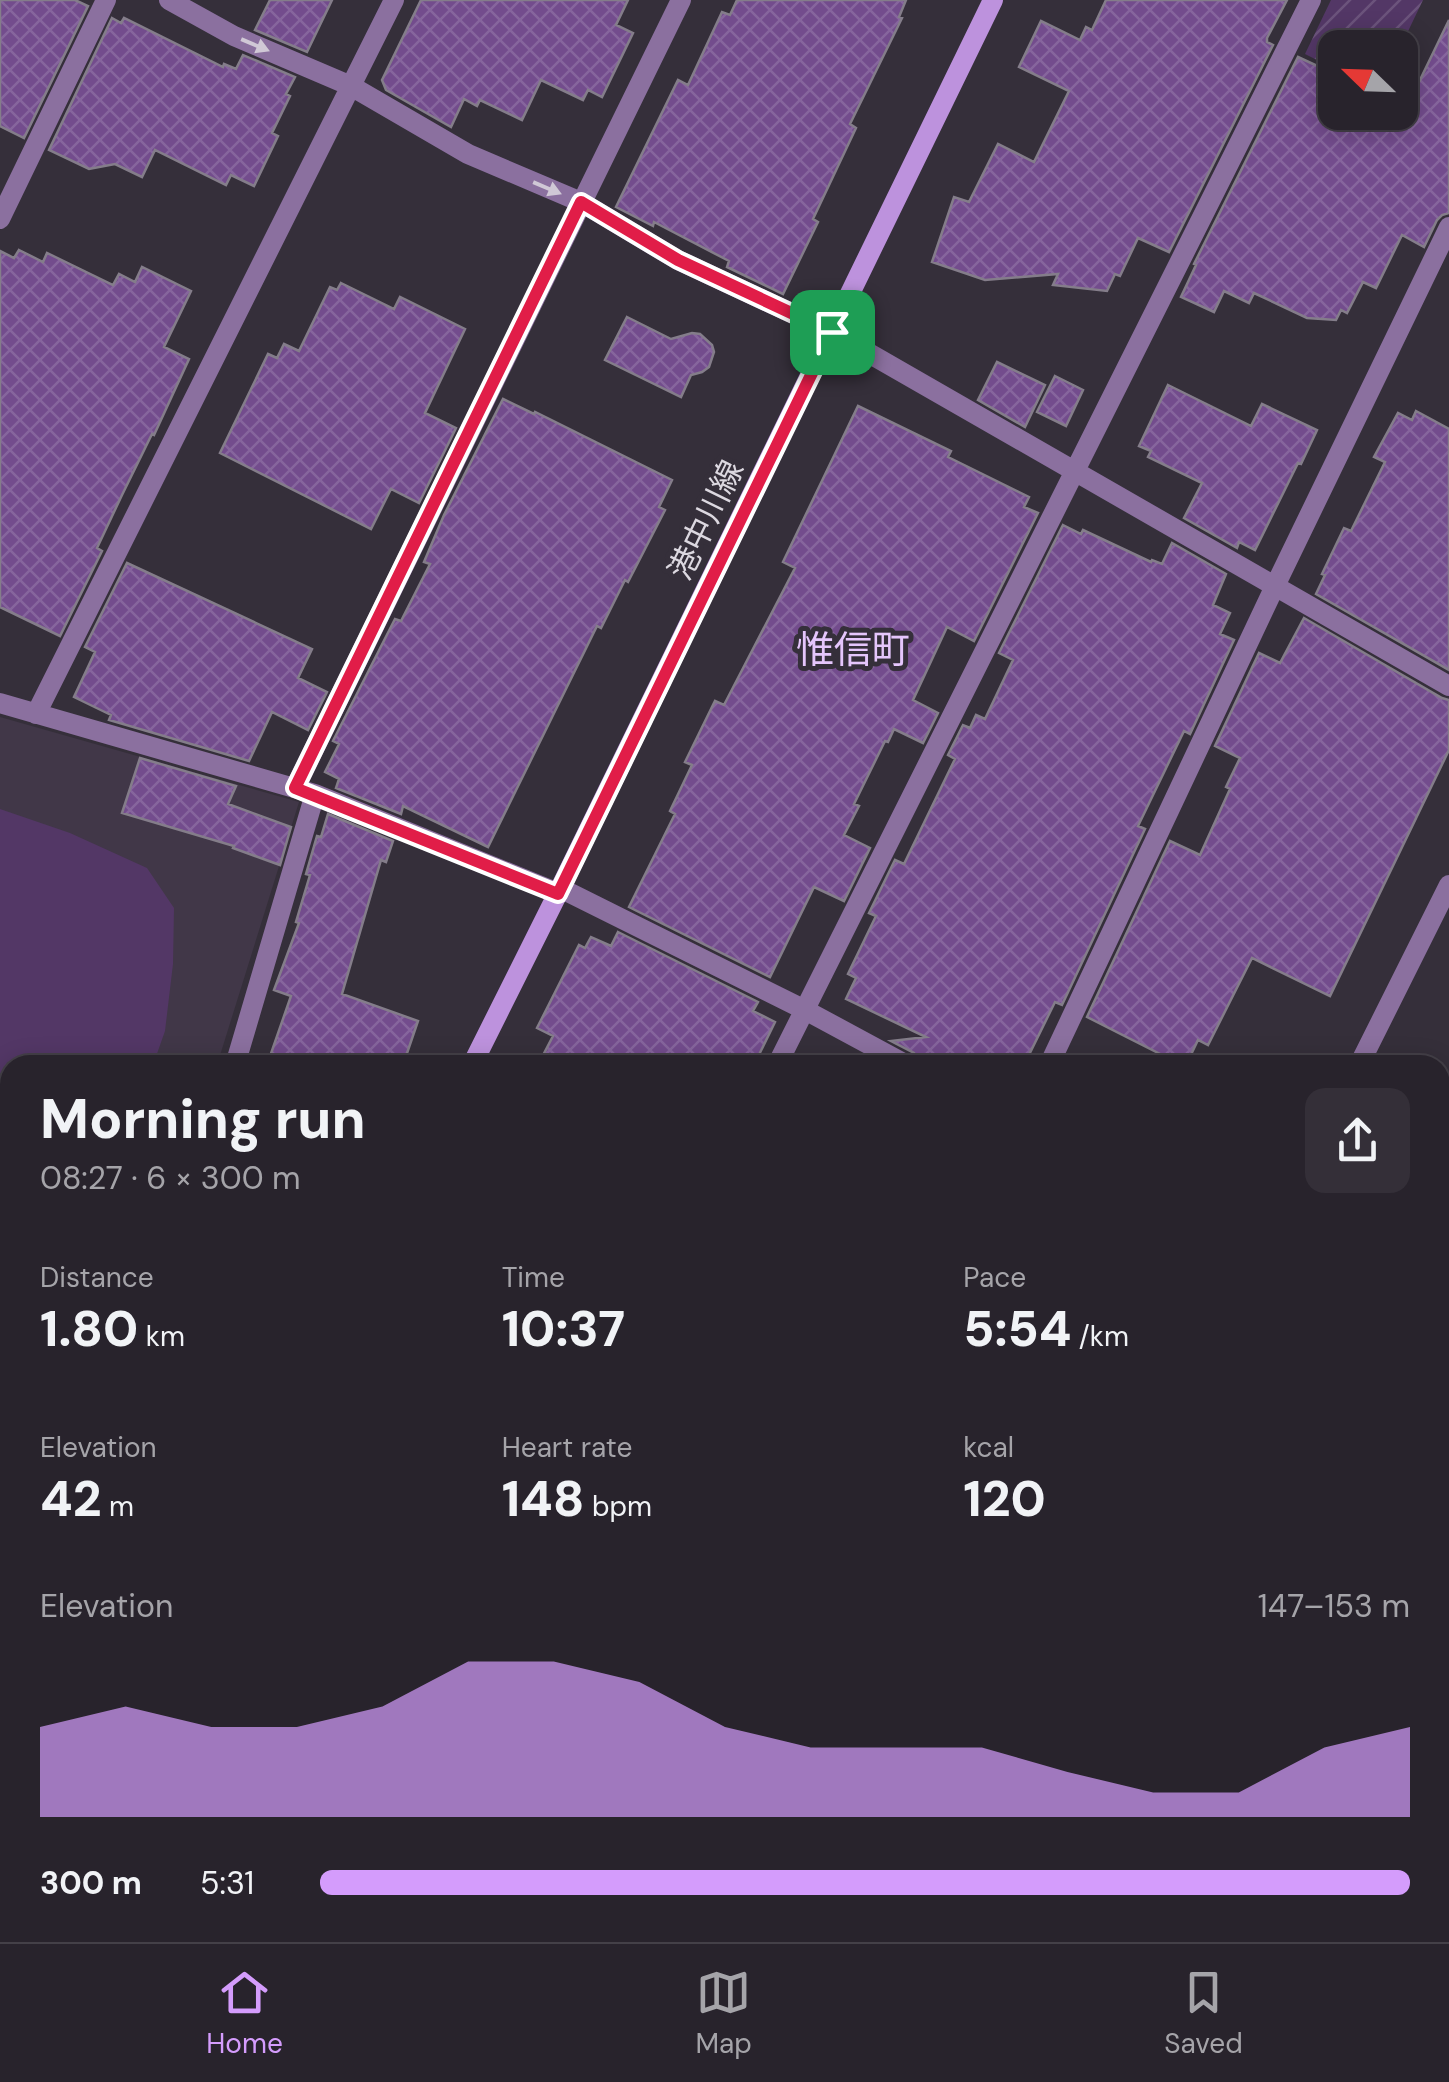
<!DOCTYPE html>
<html lang="en">
<head>
<meta charset="utf-8">
<style>
	:root { --surface:#28232c; --page:#342f38; --text:#f1f3f6; --muted:#a5a4a9; --line:#444048; --accent:#d49cfc }
	body { margin:0; font-family:"DM Sans","Noto Sans JP",sans-serif; background:var(--page); color:var(--text); height:100vh; display:flex; flex-direction:column; font-size:38px; white-space:nowrap }
	* { box-sizing:border-box; margin:0 }
	p { font-size:32px; color:var(--muted) }
	.icon { flex:none; width:55px; height:55px; fill:none; stroke:currentColor; stroke-width:2; stroke-linecap:round; stroke-linejoin:round }
	.map { position:relative; flex:1; overflow:hidden }
	.side { position:absolute; left:0px; top:1055px; width:1450px; height:888px; display:flex; flex-direction:column; background:var(--surface); border-radius:30px 30px 0 0; box-shadow:0 5px 25px #0003,0 0 0 2px var(--line) }
	.side>* { flex:none }
	.needle { width:65px; rotate:293deg }
	.tools { position:absolute; left:1318px; top:30px; display:grid; gap:20px }
	.tools a { display:grid; place-items:center; width:100px; height:100px; border-radius:20px; background:var(--surface); box-shadow:0 5px 25px #0003,0 0 0 2px var(--line); font-size:50px }
	.pin { position:absolute; display:grid; place-items:center; width:85px; height:85px; color:#fff; margin:-42px; border-radius:20px; box-shadow:0 5px 15px #0006 }
	.round { display:grid; place-items:center; flex:none; width:105px; height:105px; border-radius:20px; background:var(--page) }
	.overview { display:flex; align-items:center; justify-content:space-between; height:170px; padding:0 40px }
	h1 { font-size:55px; font-weight:800; line-height:75px }
	.stats { display:grid; grid-template-columns:repeat(3,1fr); gap:15px; height:170px; padding:10px 40px }
	.stats div { display:grid; align-content:center }
	.stats b { font-size:50px; font-weight:800 }
	.stats small { font-size:28px; font-weight:400 }
	.stats p { font-size:28px }
	.chart { height:280px; padding:20px 40px }
	.chart p { display:flex; justify-content:space-between }
	.chart svg { width:100%; height:180px; margin-top:10px; fill:var(--accent); opacity:.7 }
	ul { padding:0 40px; list-style:none; font-size:32px }
	li { display:grid; grid-template-columns:160px 120px 1fr; align-items:center; height:75px }
	li i { height:25px; border-radius:12px; background:var(--accent) }
	.tabs { display:flex; justify-content:space-around; align-items:center; height:140px; border-top:2px solid var(--line); background:var(--surface); font-size:28px; color:var(--muted) }
	.tabs a { display:grid; justify-items:center; gap:5px }
	.tabs .selected { color:var(--accent) }
	.map>svg:first-child { display:block }
	.built { fill:#413748 }
	.garden { fill:url(#garden-furrows) }
	.pitch { fill:#533766 }
	.building { fill:url(#building-cross-hatch); stroke:#847d8a; stroke-width:2.5 }
	.lines { fill:none; stroke-linecap:round; stroke-linejoin:round }
	.street { stroke:#8b709f; stroke-width:20 }
	.secondary { stroke:#bd92dd; stroke-width:20 }
	.secondary-bridge { stroke:#bd92dd; stroke-width:20 }
	.oneway { fill:#d0c8d6 }
	.route-casing { stroke:#fff; stroke-width:20 }
	.route { stroke:#e11d48; stroke-width:12 }
	.labels { text-anchor:middle; stroke-width:10; stroke-linejoin:round; paint-order:stroke }
	.street-label { font-size:32px; fill:#dcd8e0; stroke:#352f3a }
	.quarter-label { font-size:38px; fill:#e5c6fc; stroke:#352f3a }
</style>
</head>
<body>
<div class="map">
<svg width="1449" height="1942" viewBox="0 0 1449 1942">
	<defs>
		<pattern id="garden-furrows" width="10" height="10" patternUnits="userSpaceOnUse" patternTransform="scale(2.5)"><rect width="10" height="10" fill="#533766"/><path d="M-1 1l2-2M0 10L10 0M9 11l2-2" fill="none" stroke="#6b537c"/></pattern>
		<pattern id="building-cross-hatch" width="8" height="8" patternUnits="userSpaceOnUse" patternTransform="scale(2.5)"><rect width="8" height="8" fill="#734c8d"/><path d="M0 0l8 8M0 8l8-8" fill="none" stroke="#86659d"/></pattern>
	</defs>
	<rect width="100%" height="100%" fill="#352f3a"/>
	<path class="built" d="M0,717L299,802L217,1065H10V1503L0,1500Z"/>
	<path class="garden" d="M1331,0H1423L1400,48H1335V69L1305,54Z"/>
	<path class="pitch" d="M0,809L70,833L147,868L174,908L173,964L165,1031L153,1065H10V1446L0,1443Z"/>
	<path class="building" d="M0,0H75L88,6L24,138L0,126Z
		M270,0H332L307,52L255,30Z
		M421,0H628L616,25L633,33L602,97L588,90L583,100L541,80L522,120L480,100L477,106L464,99L451,127L386,90L382,80Z
		M737,0H906L899,17L902,18L850,124L856,128L813,219L818,222L783,294L727,267L729,261L654,222L653,226L616,207L678,80L688,85L722,12L730,15Z
		M1106,0H1287L1267,38V42L1273,45L1169,252L1138,238L1120,276L1115,274L1107,291L1053,285L1058,274L985,280L932,262L954,197L969,202L998,144L1034,162L1069,91L1019,67L1041,21L1080,40L1086,27L1092,30Z
		M112,18L121,23L124,18L223,67L224,64L236,69L243,55L295,77L286,94L290,96L272,133L278,136L254,186L231,175L226,185L155,150L142,177L115,164L89,169L49,150Z
		M1449,20V213L1442,215L1437,220L1424,247L1402,235L1376,288L1363,282L1347,313L1341,310L1336,320L1307,318L1254,293L1249,303L1224,291L1214,312L1181,297L1196,265L1194,264L1298,57L1335,74V112H1400V73L1419,82Z
		M19,250L43,262L47,253L113,285L119,274L135,282L142,267L191,291L164,347L189,359L154,435L152,434L122,495L97,548L102,551L60,636L0,607V251L14,258Z
		M341,283L394,309L400,297L465,329L425,413L456,428L419,503L391,489L371,529L220,453L268,354L277,358L284,344L299,351L330,287L337,290Z
		M627,317L671,339L692,333L700,334L712,345L714,352L709,367L702,372L691,375L681,397L605,360Z
		M997,362L1045,385L1025,427L978,400Z
		M1055,376L1083,390L1066,426L1037,412Z
		M1168,385L1251,426L1262,404L1317,430L1301,464L1298,463L1255,550L1239,542L1237,548L1184,518L1202,483L1148,457L1151,451L1139,446Z
		M503,399L534,414L535,412L672,480L659,507L665,510L628,582L625,580L601,628L597,626L488,847L403,806L401,814L336,788L339,779L325,772L339,744L333,741L395,619L401,621L430,564L424,562L444,515Z
		M858,406L951,451L948,457L1029,497L1024,507L1038,513L974,641L947,627L913,700L938,713L923,743L894,729L888,742L885,741L854,804L859,806L844,835L870,848L844,901L814,887L770,977L629,907L675,814L670,811L692,765L685,762L715,701L724,705L795,568L783,562Z
		M1416,411L1449,429V670L1316,594L1325,575L1322,574L1344,528L1351,531L1385,462L1374,457L1398,413L1412,420Z
		M1063,525L1081,534L1083,530L1151,562L1152,560L1162,564L1172,543L1226,574L1213,605L1230,613L1220,634L1234,640L1190,734L1184,731L1138,826L1145,829L1062,1005L1055,1002L1024,1065H921L914,1053L891,1041L926,1037L846,999L856,978L848,974L876,916L869,913L895,860L904,864L955,759L948,755L963,725L970,728L976,715L985,719L1013,660L999,653Z
		M127,563L312,649L298,678L327,692L308,730L272,712L249,761L109,720L111,715L74,697L95,652L85,647Z
		M1304,618L1442,698L1449,700V750L1330,996L1252,958L1208,1045L1198,1040L1186,1065H1182L1087,1017L1170,841L1200,855L1230,789L1226,787L1240,758L1215,746L1259,653L1280,663Z
		M140,758L236,786L228,804L291,827L280,865L233,848L234,846L122,813Z
		M328,814L393,841L386,862L381,860L342,994L418,1021L403,1065H267L291,996L274,990L299,923L296,922L310,875L306,874L317,836L321,837Z
		M618,932L758,1002L753,1011L775,1022L754,1065H538L553,1036L537,1028L579,945L585,948L591,937L611,946Z"/>
	<g class="lines">
		<path class="street" d="M169,0L234,36L351,86L468,154L581,202L678,260L832,332L1449,686
			M0,219L106,0
			M0,703L315,794L558,893
			M36,714L394,0
			M295,788L681,0
			M560,888L805,1010L907,1065
			M235,1065L315,794
			M777,1065L1311,0
			M1049,1065L1275,586L1449,227
			M1359,1065L1449,885
			M1440,1350L1449,1355
			M0,1539L10,1542
			M1440,1573L1449,1551
			M353,1942L357,1932
			M626,1942L630,1932
			M924,1942L929,1932
			M1202,1942L1207,1932
			M1301,1942L1304,1932"/>
		<path class="secondary" d="M472,1065L558,893L993,0
			M0,1653L10,1654
			M1440,1866L1449,1841
			M38,1942L42,1932
			M1365,1942L1368,1932
			M1413,1942L1416,1932"/>
		<path class="secondary-bridge" d="M1440,1732L1449,1707"/>
	</g>
	<defs><path id="oneway-solid" d="M-6-.8H1V-3.2L6.5 0L1 3.2V.8H-6Z" transform="scale(2.5)"/></defs>
	<g class="oneway">
		<use href="#oneway-solid" transform="translate(255 45) rotate(23)"/>
		<use href="#oneway-solid" transform="translate(547 188) rotate(23)"/>
	</g>
	<g class="lines">
		<defs>
			<path id="route" d="M581,202L678,260L832,332L558,894L295,788Z"/>
		</defs>
		<use href="#route" class="route-casing"/>
		<use href="#route" class="route"/>
	</g>
	<g class="labels">
		<g class="street-label">
			<text transform="translate(706 520) rotate(-64)" y="11">港中川線</text>
		</g>
		<g class="quarter-label">
			<text x="853" y="663">惟信町</text>
		</g>
	</g>
</svg>
<div class="tools">
<a><svg class="needle" viewBox="-14 -14 28 28"><path d="M0-13l5 13h-10z" fill="#e53935"/><path d="M0 13l5-13h-10z" fill="#a5a4a9"/></svg></a>
</div>
<div class="pin" style="left:832px;top:332px;background:#1e9e55"><svg class="icon" aria-label="arrive" viewBox="0 0 24 24"><path d="M6 21V4h12l-3 4 3 4H6"/></svg></div>
<section class="side">
<div class="overview"><div><h1>Morning run</h1><p>08:27 · 6 × 300 m</p></div><a class="round"><svg class="icon" aria-label="share" viewBox="0 0 24 24"><path d="M12 15V3M7 8l5-5 5 5M5 13v7h14v-7"/></svg></a></div>
<div class="stats">
<div><p>Distance</p><b>1.80<small> km</small></b></div>
<div><p>Time</p><b>10:37</b></div>
<div><p>Pace</p><b>5:54<small> /km</small></b></div>
</div>
<div class="stats">
<div><p>Elevation</p><b>42<small> m</small></b></div>
<div><p>Heart rate</p><b>148<small> bpm</small></b></div>
<div><p>kcal</p><b>120</b></div>
</div>
<div class="chart"><p><span>Elevation</span>147–153 m</p>
<svg viewBox="0 0 160 44" preserveAspectRatio="none"><path d="M0 44V22L10 17L20 22L30 22L40 17L50 6L60 6L70 11L80 22L90 27L100 27L110 27L120 33L130 38L140 38L150 27L160 22V44z"/></svg>
</div>
<ul>
<li><b>300 m</b>5:31<i style="width:100%"></i></li>
</ul>
</section>
</div>
<nav class="tabs">
<a class="selected"><svg class="icon" aria-label="home" viewBox="0 0 24 24"><path d="M3 11l9-7 9 7M6 9v11h12V9"/></svg>Home</a>
<a><svg class="icon" aria-label="map" viewBox="0 0 24 24"><path d="M3 6l6-2 6 2 6-2v14l-6 2-6-2-6 2zM9 4v14M15 6v14"/></svg>Map</a>
<a><svg class="icon" aria-label="saved" viewBox="0 0 24 24"><path d="M7 4h10v16l-5-4-5 4z"/></svg>Saved</a>
</nav>
</body>
</html>
